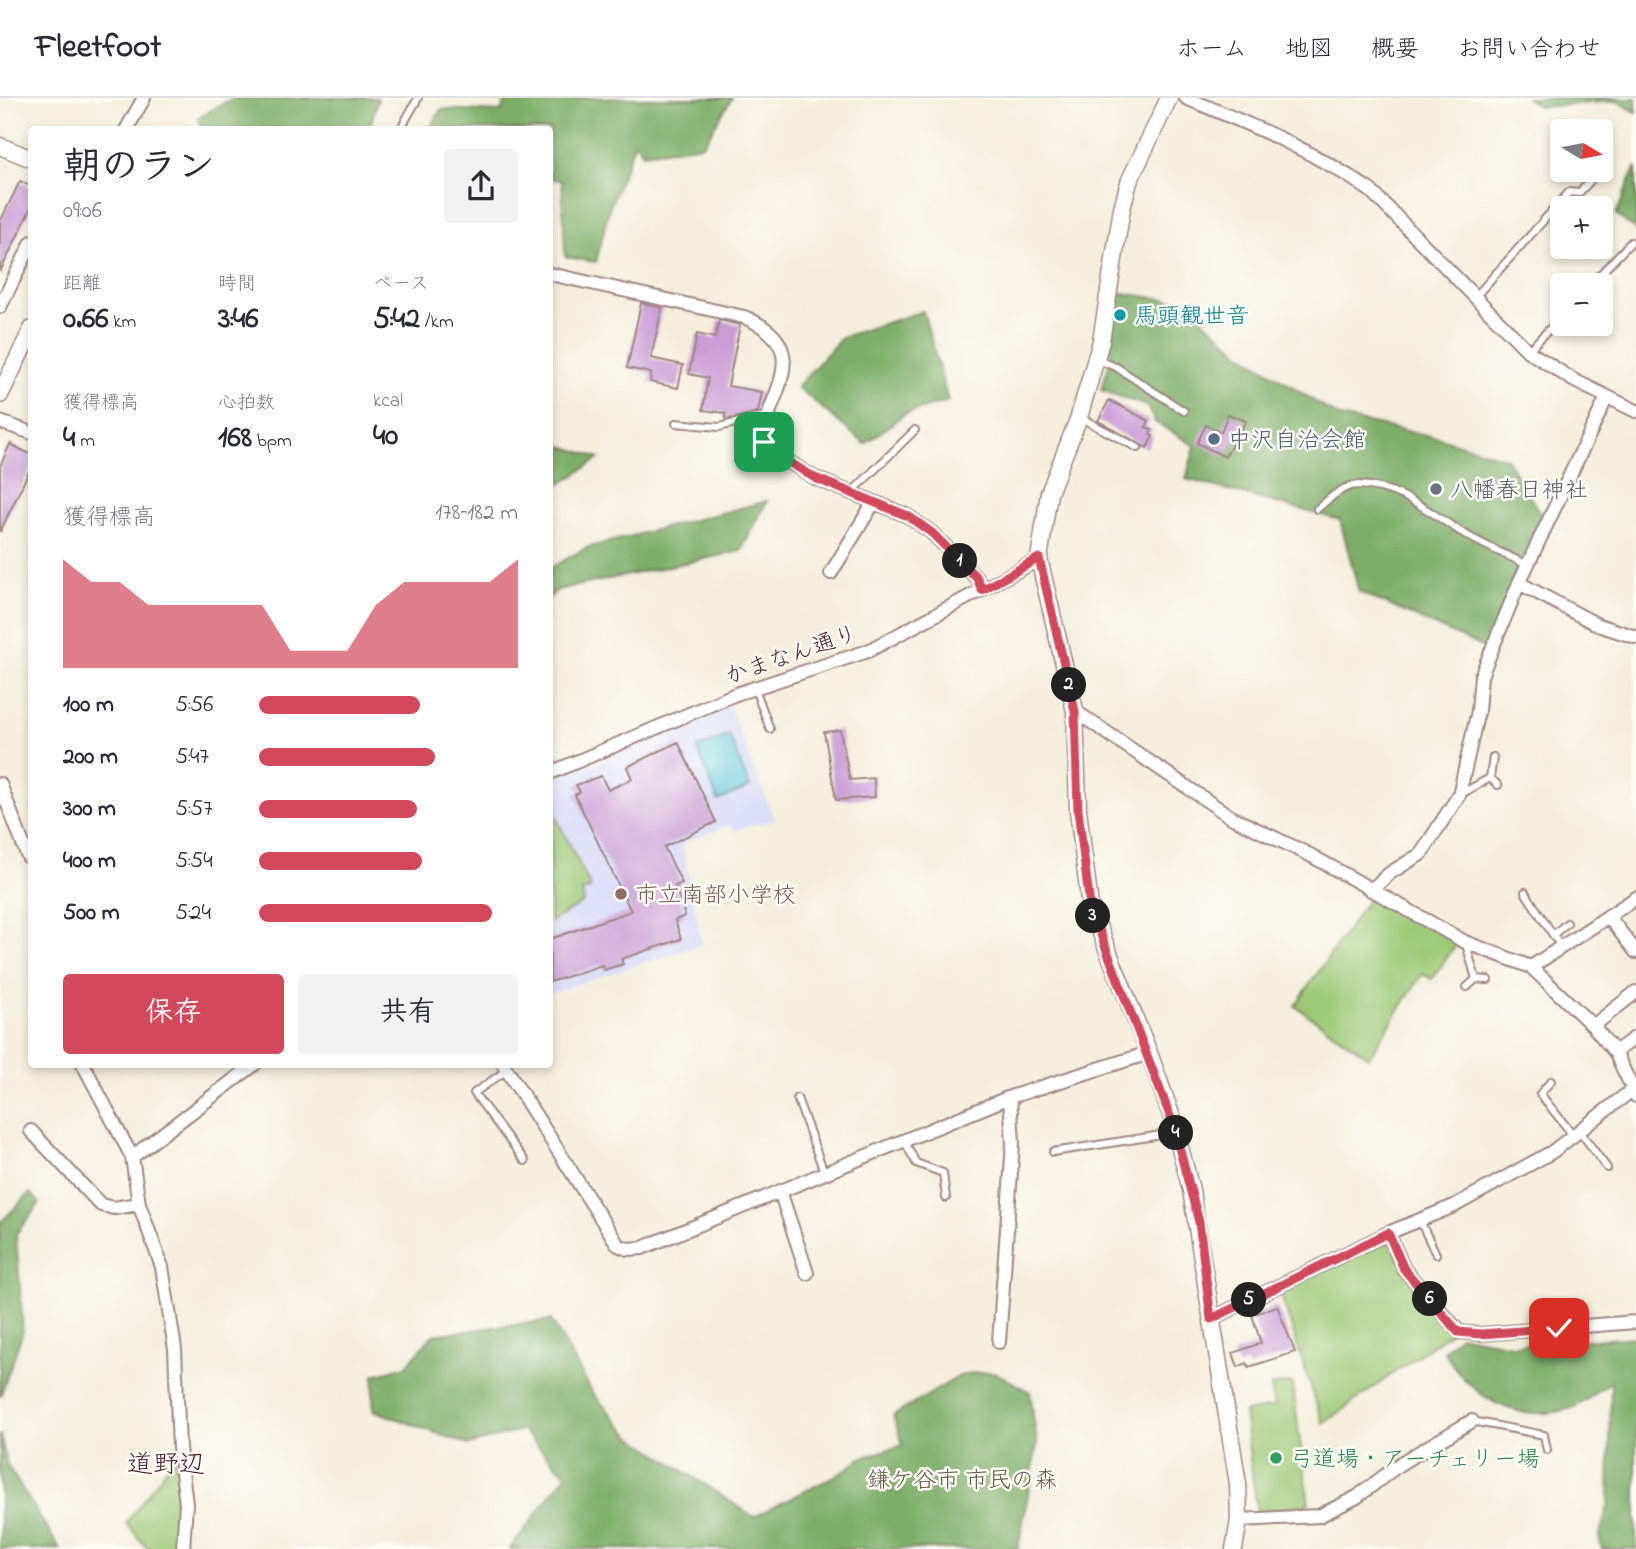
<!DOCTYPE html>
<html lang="ja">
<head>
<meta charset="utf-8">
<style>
	:root { --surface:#fff; --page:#f2f2f3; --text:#2b2b33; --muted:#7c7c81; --line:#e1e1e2; --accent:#d1495b }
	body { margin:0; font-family:"Indie Flower","Klee One",sans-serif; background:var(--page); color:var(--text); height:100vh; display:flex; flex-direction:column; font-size:26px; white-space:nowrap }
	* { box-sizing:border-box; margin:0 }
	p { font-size:23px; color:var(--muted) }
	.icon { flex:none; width:38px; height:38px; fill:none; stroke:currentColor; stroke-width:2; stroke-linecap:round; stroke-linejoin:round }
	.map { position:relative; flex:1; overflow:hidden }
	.drawer { position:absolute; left:28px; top:28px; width:525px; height:942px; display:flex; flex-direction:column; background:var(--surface); border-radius:7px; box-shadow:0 4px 10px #0003 }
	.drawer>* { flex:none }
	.needle { width:46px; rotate:100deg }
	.buttons { position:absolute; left:1550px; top:21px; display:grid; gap:14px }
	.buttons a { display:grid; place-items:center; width:63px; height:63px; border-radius:7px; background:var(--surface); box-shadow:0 4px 10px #0003; font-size:35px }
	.pin { position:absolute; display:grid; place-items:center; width:60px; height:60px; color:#fff; margin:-30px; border-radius:14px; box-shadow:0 4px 10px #0006 }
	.km { position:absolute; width:35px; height:35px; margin:-18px; border-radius:50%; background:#222; color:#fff; font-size:19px; line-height:35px; text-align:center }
	.round { display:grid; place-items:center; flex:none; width:74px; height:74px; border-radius:7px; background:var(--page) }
	.overview { display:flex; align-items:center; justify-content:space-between; height:119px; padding:0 35px }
	h1 { font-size:38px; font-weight:700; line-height:52px }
	.figures { display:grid; grid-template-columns:repeat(3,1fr); gap:10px; height:119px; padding:7px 35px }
	.figures div { display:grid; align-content:center }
	.figures b { font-size:30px; font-weight:700 }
	.figures small { font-size:19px; font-weight:400 }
	.figures p { font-size:19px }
	.chart { height:196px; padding:14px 35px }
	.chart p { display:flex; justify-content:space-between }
	.chart svg { width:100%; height:126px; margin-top:7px; fill:var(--accent); opacity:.7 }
	.action { display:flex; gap:14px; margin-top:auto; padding:14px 35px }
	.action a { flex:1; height:80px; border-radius:7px; background:var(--accent); color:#fff; font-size:28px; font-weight:700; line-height:80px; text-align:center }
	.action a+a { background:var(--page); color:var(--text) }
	ul { padding:0 35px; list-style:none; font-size:23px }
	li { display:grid; grid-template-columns:112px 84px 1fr; align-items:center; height:52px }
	li i { height:18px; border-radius:9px; background:var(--accent) }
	header { display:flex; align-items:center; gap:42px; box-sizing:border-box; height:98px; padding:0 35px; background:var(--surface); border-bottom:2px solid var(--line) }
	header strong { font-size:33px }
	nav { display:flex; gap:38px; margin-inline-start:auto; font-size:24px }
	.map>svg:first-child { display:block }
	.built { fill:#d5d8f9 }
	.green { fill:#9cc976; stroke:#737450; stroke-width:2 }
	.forest { fill:#7dad67; stroke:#646649; stroke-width:2 }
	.water { fill:#5ec8d9; stroke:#547482; stroke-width:2 }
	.building { fill:#c99cd5 }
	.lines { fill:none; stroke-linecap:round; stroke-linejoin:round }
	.service-casing { stroke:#9f8784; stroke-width:10 }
	.minor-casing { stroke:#9f8784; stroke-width:16 }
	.tertiary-casing { stroke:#9f8784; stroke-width:19 }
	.service { stroke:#fff; stroke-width:6 }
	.minor { stroke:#fff; stroke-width:12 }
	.tertiary { stroke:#fff; stroke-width:16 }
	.route-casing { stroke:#fff; stroke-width:14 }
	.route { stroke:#d1495b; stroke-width:9 }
	.culture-dot { fill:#0f9aa8; stroke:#fdfcf7; stroke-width:2.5 }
	.service-dot { fill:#5c6f8a; stroke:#fdfcf7; stroke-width:2.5 }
	.worship-dot { fill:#6b7280; stroke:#fdfcf7; stroke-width:2.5 }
	.education-dot { fill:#8d6e63; stroke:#fdfcf7; stroke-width:2.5 }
	.leisure-dot { fill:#2e9e5b; stroke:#fdfcf7; stroke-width:2.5 }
	.labels { text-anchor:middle; stroke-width:5; stroke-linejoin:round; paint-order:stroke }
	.culture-label { font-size:23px; fill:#0d838f; stroke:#fdfcf7; text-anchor:start }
	.service-label { font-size:23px; fill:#4e5e75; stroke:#fdfcf7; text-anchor:start }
	.worship-label { font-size:23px; fill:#5b616d; stroke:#fdfcf7; text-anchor:start }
	.street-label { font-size:23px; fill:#4a1f2b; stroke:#fdfcf7 }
	.education-label { font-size:23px; fill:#785e54; stroke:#fdfcf7; text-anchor:start }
	.leisure-label { font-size:23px; fill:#27864d; stroke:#fdfcf7; text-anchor:start }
	.park-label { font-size:23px; fill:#675a45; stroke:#fdfcf7 }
	.quarter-label { font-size:26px; fill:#4a1f2b; stroke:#fdfcf7 }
</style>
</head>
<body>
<header>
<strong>Fleetfoot</strong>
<nav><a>ホーム</a><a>地図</a><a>概要</a><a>お問い合わせ</a></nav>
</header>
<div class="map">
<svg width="1636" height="1451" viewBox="0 0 1636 1451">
	<rect width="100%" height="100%" fill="#fdfcf7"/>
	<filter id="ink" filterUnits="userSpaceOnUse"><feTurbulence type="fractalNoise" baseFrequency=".0143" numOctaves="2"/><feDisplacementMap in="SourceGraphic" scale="14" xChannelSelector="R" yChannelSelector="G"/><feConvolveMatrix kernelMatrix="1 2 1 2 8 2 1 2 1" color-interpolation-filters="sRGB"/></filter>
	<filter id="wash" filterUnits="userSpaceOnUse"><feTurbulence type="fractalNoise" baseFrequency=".00686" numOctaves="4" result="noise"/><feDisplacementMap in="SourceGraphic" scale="28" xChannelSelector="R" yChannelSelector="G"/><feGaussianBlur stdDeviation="1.57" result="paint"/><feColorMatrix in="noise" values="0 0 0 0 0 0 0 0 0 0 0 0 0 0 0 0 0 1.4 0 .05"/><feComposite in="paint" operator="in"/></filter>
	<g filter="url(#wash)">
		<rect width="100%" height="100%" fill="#f4efdc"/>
		<path class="built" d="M728,606L775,722L734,732L730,727L682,745L702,846L550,895V679L595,666Z"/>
		<path class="green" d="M555,717L591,790L582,794L584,804L550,824V718Z
			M1371,797L1458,844L1432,881L1422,876L1369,959L1295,908Z
			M1385,1141L1452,1233L1323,1326L1279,1191Z
			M1292,1285L1309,1406L1257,1414L1244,1314L1274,1309L1271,1288Z
			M175,1359L182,1408L180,1451H148L126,1425Z"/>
		<path class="forest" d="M233,0H378L369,31H202L198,20Z
			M507,0H732L703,47L643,55L635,44L609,111L596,164L565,159L562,83L550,80V32L430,31L441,11L501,14Z
			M1527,0H1636V14L1617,3L1539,9Z
			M1636,68V132L1616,117Z
			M1116,194L1183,204L1242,256L1339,319L1436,339L1506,360L1541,417L1485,550L1359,494L1340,422L1186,381L1195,348L1155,324L1147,308L1101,292L1109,266Z
			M923,213L948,303L905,316L865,346L797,289L842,239Z
			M562,348L600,360L550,393V379Z
			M767,403L741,453L557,492L550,499V470L586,450Z
			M30,1095L40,1105L16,1136L23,1233L0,1299V1125Z
			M551,1222L594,1297L631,1338L754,1419L841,1375L861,1360L903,1347L893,1318L963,1276L994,1274L1030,1294L1037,1346L1018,1451H510L566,1377L522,1332L469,1347L373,1312L374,1277L406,1268L433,1237Z
			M1459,1237L1512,1247L1636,1239V1451H1602L1599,1439L1609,1405L1611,1284C1597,1292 1581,1309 1565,1312C1513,1325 1469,1298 1444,1253Z
			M0,1336L7,1367L60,1451H0Z"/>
		<path class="water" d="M729,637L750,689L718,703L697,650Z"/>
		<g id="blocks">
			<path class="building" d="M20,83L32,89V108L0,174V124Z
				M641,205L662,210L651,260L683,267L678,290L650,284L651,275L627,270Z
				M719,222L740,227L728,288L762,294L758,314L726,322L725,315L703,312L708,280L689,276L697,236L715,240Z
				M1109,302L1149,323L1146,329L1152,332L1150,336L1153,338L1147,350L1098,323Z
				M1228,316L1246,323L1225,359L1197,345L1206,327L1221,334Z
				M10,346L32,357V367L0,434V368Z
				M840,632L850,682L874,680L875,699L836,702L824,634Z
				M678,644L716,724L664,749L682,785L675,788L685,818L675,822L681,841L621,861L623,866L604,872L602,867L550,884V841L631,813L575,697L580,694L576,687L601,678L608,692L632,681L627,669Z
				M1277,1208L1295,1254L1249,1269L1247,1265L1238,1269L1233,1255L1261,1245L1252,1217Z"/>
		</g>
	</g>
	<g filter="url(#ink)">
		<use href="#blocks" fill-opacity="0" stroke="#9f8784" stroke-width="2"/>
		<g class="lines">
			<defs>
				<path id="service" d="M400,32L418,0
					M1590,187L1631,144
					M1475,199L1569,94L1579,95L1590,83
					M1528,253L1563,217
					M1098,262L1116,269L1184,313
					M1081,320L1138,350
					M676,325L719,329L769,317
					M851,395L915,332
					M1317,411C1328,402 1343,387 1358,387C1397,388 1424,410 1455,430C1477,445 1503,455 1527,467
					M755,591L770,631
					M1490,680L1498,687
					M1461,696L1490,680L1493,659
					M1525,794L1561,849
					M1553,837L1567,825
					M1466,846L1476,881L1488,882
					M1467,889L1476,881
					M507,972L474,995L525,1063
					M1551,983L1540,996L1573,1037
					M797,1000L824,1074
					M1579,1032L1607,1070
					M904,1042L916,1065L943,1075L946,1100
					M1053,1054L1174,1035
					M1420,1123L1436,1156
					M1472,1323L1544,1337L1547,1352"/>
				<path id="minor" d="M1186,0C1251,27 1313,52 1371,93L1528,253L1573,282L1636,313
					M126,32L144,0
					M550,176L744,219C829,254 748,313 768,351L815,380L908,418L932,435L977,480L982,492
					M0,209L32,144
					M0,324L32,335
					M831,475L874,404
					M1519,485L1598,527L1636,539
					M1075,613L1231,719L1310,757L1465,844L1531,869L1593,928L1615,954L1636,998
					M550,675L736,596L868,553L1039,461
					M0,686L28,759
					M1371,792L1390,775L1421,756L1459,697L1478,613L1481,578L1519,485L1607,299
					M1608,818L1636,854
					M1531,869L1636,800
					M1593,928L1636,894
					M1615,954L1636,939
					M83,966L132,1059L139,1106L162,1169L175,1251L179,1350L186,1406L183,1451
					M503,966L618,1147L628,1151L642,1150L1010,999L1149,955
					M31,1033L101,1107L114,1110L139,1106
					M132,1059L255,966
					M780,1093L807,1175
					M1388,1135L1404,1171L1459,1234L1481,1236L1636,1224
					M1211,1221L1388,1135L1454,1108L1552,1054L1636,989
					M999,1244L1013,1045L1010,999
					M1239,1422L1319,1418L1357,1399L1401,1365L1472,1323"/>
				<path id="tertiary" d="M1169,0L1129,84L1122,110L1101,243L1079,319L1049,395L1039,461L1075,613L1078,712L1090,808L1149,955L1173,1022L1191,1092L1238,1386L1239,1422L1234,1451
					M0,48L32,61
					M0,297L32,231"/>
			</defs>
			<use href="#service" class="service-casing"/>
			<use href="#minor" class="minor-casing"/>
			<use href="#tertiary" class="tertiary-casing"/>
			<use href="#service" class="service"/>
			<use href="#minor" class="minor"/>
			<use href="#tertiary" class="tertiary"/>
		</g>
	</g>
	<g class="lines" filter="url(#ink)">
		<defs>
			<path id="route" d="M764,344L768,351L815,380L908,418L932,435L977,480L982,492L1039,460L1075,613L1078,712L1090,808L1172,1023L1199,1124L1211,1221L1388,1135L1404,1171L1458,1234L1481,1236L1559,1230"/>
		</defs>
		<use href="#route" class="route-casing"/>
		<use href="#route" class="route"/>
	</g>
	<circle class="culture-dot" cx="1120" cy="217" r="7"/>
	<circle class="service-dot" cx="1214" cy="341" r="7"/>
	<circle class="worship-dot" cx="1436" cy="391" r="7"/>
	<circle class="education-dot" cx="621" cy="796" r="7"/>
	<circle class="leisure-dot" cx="1276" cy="1360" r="7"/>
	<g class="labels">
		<g class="culture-label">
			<text x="1134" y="225">馬頭観世音</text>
		</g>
		<g class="service-label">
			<text x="1228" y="349">中沢自治会館</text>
		</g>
		<g class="worship-label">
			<text x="1450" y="399">八幡春日神社</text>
		</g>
		<g class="street-label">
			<text transform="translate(791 556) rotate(-19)" y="8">かまなん通り</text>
		</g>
		<g class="education-label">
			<text x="635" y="804">市立南部小学校</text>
		</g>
		<g class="leisure-label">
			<text x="1290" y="1368">弓道場・アーチェリー場</text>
		</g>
		<g class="park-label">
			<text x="962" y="1389">鎌ケ谷市 市民の森</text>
		</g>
		<g class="quarter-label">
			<text x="166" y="1374">道野辺</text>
		</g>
	</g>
</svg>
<div class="buttons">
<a><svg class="needle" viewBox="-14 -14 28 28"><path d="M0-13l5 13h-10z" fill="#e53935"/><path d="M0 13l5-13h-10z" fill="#7c7c81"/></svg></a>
<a>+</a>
<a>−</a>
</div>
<div class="pin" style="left:764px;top:344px;background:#1e9e55"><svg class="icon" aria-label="arrive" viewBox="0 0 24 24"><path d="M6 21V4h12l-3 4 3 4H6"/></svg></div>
<div class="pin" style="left:1559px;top:1230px;background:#d93025"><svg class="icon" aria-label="check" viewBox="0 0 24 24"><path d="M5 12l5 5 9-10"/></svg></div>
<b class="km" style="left:960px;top:463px">1</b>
<b class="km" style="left:1069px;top:587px">2</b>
<b class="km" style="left:1093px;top:818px">3</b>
<b class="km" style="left:1176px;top:1035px">4</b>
<b class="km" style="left:1249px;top:1202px">5</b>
<b class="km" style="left:1430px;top:1201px">6</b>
<section class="drawer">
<div class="overview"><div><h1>朝のラン</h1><p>09:06</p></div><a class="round"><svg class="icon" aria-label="share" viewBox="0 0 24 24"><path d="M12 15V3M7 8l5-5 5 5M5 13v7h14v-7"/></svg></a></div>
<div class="figures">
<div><p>距離</p><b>0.66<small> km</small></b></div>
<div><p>時間</p><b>3:46</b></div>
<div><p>ペース</p><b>5:42<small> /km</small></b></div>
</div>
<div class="figures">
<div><p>獲得標高</p><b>4<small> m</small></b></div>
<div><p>心拍数</p><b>168<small> bpm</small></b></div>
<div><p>kcal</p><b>40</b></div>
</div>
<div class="chart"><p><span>獲得標高</span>178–182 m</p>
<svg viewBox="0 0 160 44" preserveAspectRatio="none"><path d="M0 44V6L10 14L20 14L30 22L40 22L50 22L60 22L70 22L80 38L90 38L100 38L110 22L120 14L130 14L140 14L150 14L160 6V44z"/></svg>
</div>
<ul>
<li><b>100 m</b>5:56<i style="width:62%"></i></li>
<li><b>200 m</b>5:47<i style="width:68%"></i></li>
<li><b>300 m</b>5:57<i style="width:61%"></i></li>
<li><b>400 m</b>5:54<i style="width:63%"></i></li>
<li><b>500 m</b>5:24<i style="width:90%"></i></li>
</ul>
<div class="action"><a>保存</a><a>共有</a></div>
</section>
</div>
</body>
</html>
